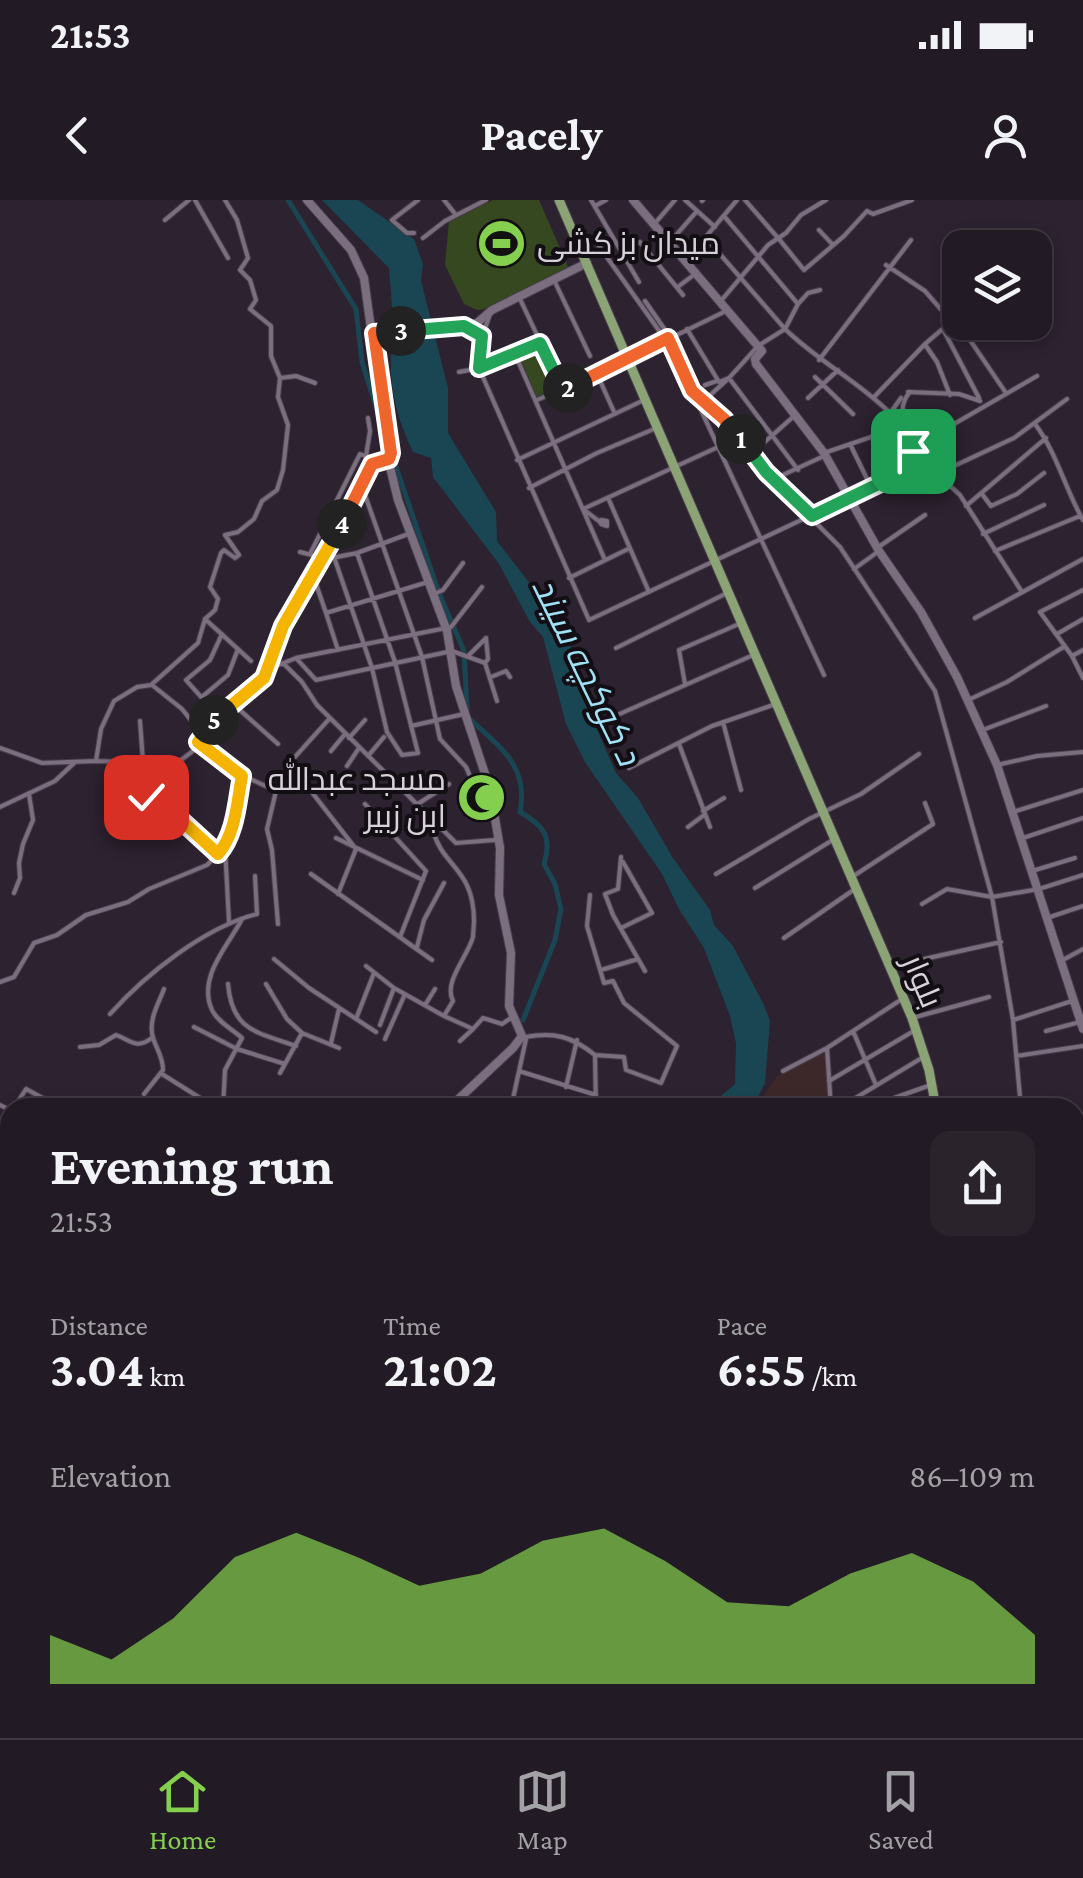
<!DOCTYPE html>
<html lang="en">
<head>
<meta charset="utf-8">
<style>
	:root { --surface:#221a24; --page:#2a232c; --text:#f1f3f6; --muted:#a2a1a6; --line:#3f3841; --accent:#84cf4d }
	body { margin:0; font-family:"Crimson Pro",Cairo,serif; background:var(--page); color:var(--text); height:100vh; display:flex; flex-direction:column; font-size:38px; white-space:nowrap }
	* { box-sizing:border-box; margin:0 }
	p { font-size:32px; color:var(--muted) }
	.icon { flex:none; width:55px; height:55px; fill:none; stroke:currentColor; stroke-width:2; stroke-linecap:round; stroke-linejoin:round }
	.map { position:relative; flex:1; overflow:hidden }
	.sheet { position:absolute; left:0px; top:898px; width:1085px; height:642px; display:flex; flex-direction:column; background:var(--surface); border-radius:30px 30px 0 0; box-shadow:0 5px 15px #0003,0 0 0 2px var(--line) }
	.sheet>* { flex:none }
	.buttons { position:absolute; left:942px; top:30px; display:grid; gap:20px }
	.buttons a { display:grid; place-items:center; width:110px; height:110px; border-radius:20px; background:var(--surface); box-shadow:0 5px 15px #0003,0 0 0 2px var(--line); font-size:50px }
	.pin { position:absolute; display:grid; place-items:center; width:85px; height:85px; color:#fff; margin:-42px; border-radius:20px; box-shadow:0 5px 15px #0006 }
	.km { position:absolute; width:50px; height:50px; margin:-25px; border-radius:50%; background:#222; color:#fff; font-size:28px; line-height:50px; text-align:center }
	.round { display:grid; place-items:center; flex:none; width:105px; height:105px; border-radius:20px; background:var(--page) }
	.head { display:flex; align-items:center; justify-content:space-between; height:170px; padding:0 50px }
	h1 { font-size:55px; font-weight:700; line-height:75px }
	.metrics { display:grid; grid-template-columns:repeat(3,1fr); gap:15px; height:170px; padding:10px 50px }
	.metrics div { display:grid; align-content:center }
	.metrics b { font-size:50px; font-weight:700 }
	.metrics small { font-size:28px; font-weight:400 }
	.metrics p { font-size:28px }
	.chart { height:280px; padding:20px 50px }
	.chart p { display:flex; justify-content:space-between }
	.chart svg { width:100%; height:180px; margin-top:10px; fill:var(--accent); opacity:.7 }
	.status { display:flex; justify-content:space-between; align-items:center; height:70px; padding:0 50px; background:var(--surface); direction:ltr }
	.status svg { height:28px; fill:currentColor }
	header { display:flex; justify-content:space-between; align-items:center; height:130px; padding:0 50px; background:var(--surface); font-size:45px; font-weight:700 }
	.dock { display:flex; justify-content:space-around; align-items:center; height:140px; border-top:2px solid var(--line); background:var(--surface); font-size:28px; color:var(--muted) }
	.dock a { display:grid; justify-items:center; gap:5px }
	.dock .on { color:var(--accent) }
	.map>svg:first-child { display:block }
	.education { fill:#3c2828 }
	.green { fill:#35481f }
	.water { fill:#194652 }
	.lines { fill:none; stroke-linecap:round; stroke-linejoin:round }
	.stream { stroke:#194652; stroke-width:2.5 }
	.canal { stroke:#194652; stroke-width:5 }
	.street-casing { stroke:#483e4b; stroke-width:6 }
	.secondary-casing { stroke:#483e4b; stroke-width:10 }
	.primary-casing { stroke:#483e4b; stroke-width:11 }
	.street { stroke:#7a6e7f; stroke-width:4 }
	.secondary { stroke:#7a6e7f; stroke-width:8 }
	.primary { stroke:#8ba375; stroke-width:9 }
	.split-1-casing { stroke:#fff; stroke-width:20 }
	.split-2-casing { stroke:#fff; stroke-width:20 }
	.split-3-casing { stroke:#fff; stroke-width:20 }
	.split-4-casing { stroke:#fff; stroke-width:20 }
	.split-5-casing { stroke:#fff; stroke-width:20 }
	.split-6-casing { stroke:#fff; stroke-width:20 }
	.split-1 { stroke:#22a559; stroke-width:12 }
	.split-2 { stroke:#f0652b; stroke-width:12 }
	.split-3 { stroke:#22a559; stroke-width:12 }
	.split-4 { stroke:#f0652b; stroke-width:12 }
	.split-5 { stroke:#f5b400; stroke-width:12 }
	.split-6 { stroke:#f5b400; stroke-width:12 }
	.labels { text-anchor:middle; stroke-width:8; stroke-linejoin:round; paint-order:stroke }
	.poi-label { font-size:32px; fill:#d8d1db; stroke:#120e14; text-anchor:start }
	.street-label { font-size:32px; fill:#d8d1db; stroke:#120e14 }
	.water-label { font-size:35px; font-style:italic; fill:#a1e1f5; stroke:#120e14 }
</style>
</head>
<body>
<div class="status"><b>21:53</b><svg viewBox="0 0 49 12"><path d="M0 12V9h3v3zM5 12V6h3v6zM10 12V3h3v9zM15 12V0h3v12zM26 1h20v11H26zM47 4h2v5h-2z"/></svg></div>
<header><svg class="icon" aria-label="back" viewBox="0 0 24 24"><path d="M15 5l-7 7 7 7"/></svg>Pacely<svg class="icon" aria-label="person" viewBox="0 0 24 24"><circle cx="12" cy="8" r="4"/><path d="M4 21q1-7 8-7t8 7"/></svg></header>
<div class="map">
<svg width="1083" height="1538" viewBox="0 0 1083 1538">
	<rect width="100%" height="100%" fill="#2d2230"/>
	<path class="education" d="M826,850L828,907L760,908V901L777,876Z
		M0,1283H10V1406H0Z"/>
	<path class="green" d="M493,0H539L569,69L485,109L477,110L464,104L445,65L449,21Z
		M539,146L558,189L537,198L519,155Z"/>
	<path class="water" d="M322,0H358L414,39L423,64L421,81L448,188V233L496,312L497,341L531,385L545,396L570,444L584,500L616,573L638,598L673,658L710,710L714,725L733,746L764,805L770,821L765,883L753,907H708L735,884L736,843L730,816L704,748L679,709L662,674L585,562L566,524L543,437L530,422L499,364L433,277L431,258L413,252C394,213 382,164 399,123L392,106L389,68Z"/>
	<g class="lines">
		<path class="stream" d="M1075,1333L1083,1336
			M339,1530L345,1538"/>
		<path class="canal" d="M288,0L356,109L362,162L389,248
			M393,258L439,393L464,451L467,509
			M470,519C500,548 529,565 520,612C545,626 552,637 544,664L555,684L561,709L555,740L523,820"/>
		<defs>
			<path id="street" d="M195,0L228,58
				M225,0L237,20L248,58L240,70L250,80L256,100L250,109L271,126V156L280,178L278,197L288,225L283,270L277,290L262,301L254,319L238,332L225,335L239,355L235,358L224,350L221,353L210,387L218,399L215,410L205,419L198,443L151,485L137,487L114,501L101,529L96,561L155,563L181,560L193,551L218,516L260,484L271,468L296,458L451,427L482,387
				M444,0L456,15
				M591,0L639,82
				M685,0L715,27
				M745,0L778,38
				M702,1L703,0
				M595,6L606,0
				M724,16L798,104L785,129C819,162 858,181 891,214
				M165,20L189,0
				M656,22L675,0
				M819,30L833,45
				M414,33H407L392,20L418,0
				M423,38L445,21L486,0
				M594,39L665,139
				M779,39L804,70L844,36L867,11L873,14L912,0
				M671,41L697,11
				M622,53L640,42L683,95
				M687,59L737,0
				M886,65L925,91L950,120
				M554,80L590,156
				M679,86L695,74
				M520,99L563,190
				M645,101L670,137
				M720,102L768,45L786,33L801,15L826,0
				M798,104L808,93L820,90
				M490,114L480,143L479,168L589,420L920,264C910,244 892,211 910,192
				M955,118L1006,193
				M687,129L719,182L729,178L758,146L785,129L706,38
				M944,131L979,198
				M668,138L693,191L724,219L766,273L840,347L935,491L992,697L1013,820L1021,908
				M926,146L937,162L950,195
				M515,154L605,360
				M819,160L911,40
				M459,172L486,167L540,143
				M815,177L853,214
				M280,178L296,176L315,183
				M705,185L717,181
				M908,192L959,194L980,201
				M694,195L824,475
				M874,197L925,144L960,114
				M707,198L729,178L798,270
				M808,198L838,170
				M537,200L597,174
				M615,214L597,174L728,110
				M1035,224C1057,253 1065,289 1083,320
				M908,235L954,224L1037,176
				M874,236L894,276
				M851,246L871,287
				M824,253L874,236L901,198
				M751,254L793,217
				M366,256L370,231L368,218
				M517,260L642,201
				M920,264L928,283L954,266L1014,238L1067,199
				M938,275L960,295L1022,392
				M774,279L824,256
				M529,288L597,253L654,229
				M982,294L991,306L1017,294L1044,273
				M365,295L422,457L440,539L466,567L473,583
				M609,300L649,392
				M966,306L1046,238
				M601,320L607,321V326L601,324Z
				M600,322L583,309L716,248
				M983,334L1044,305
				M877,348L925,315
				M995,351L1080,316
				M300,352L324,358
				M310,354L360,254L375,260L389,259
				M334,357L372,468L387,532L402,555L418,553L395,462L357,353
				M323,358L375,260
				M854,369L879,351
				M313,375L326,413
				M569,378L630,348
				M1083,390L1040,412L1072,456L1083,478
				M434,394L443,390L463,363
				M975,418L1083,359
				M205,419L251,461
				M1057,434L1083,419
				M486,438L488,459L485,463L497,501
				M616,448L725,394
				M338,450L326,413L428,382
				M469,455L486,438
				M1072,456L1083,450
				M296,458L316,480L452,451L485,463
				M283,463L302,482L317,505L456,643L495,640
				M268,469L283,426L313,370L322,360L357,353L411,333
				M491,477L506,471L510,477
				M685,484L679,450L739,424
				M152,485L182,509L202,534
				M203,496L228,475L238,449
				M966,501L1007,482L1065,446
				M233,504L278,544
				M218,516L186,480L210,460L222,434
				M615,516L751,456
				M140,521L143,562
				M723,522L741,590
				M411,526L464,514
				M980,531L1046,506
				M349,538L365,520
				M198,541L242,575L276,591L307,586L356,649L338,694
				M679,544L710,627
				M0,548L42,563L96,561
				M331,551L345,534
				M368,556L384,537
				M294,558L330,518
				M997,565L1037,556L1083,552
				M347,566L359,548
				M629,568L712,526L773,505
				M276,591L267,629L272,650L278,724
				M146,597L171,611L217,653
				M365,604L426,671L400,737
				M416,605L449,584
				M0,607L55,581L74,563
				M703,611L724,598
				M1016,611L1083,590
				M439,625L433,630C442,667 474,668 474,721C474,722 473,736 473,737C468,756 443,782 453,801L444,816L473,829L483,818L502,824L514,816
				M688,627L704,615
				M336,638L423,680
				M1020,639L1083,618
				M225,647L229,722
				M621,657L618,689L605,694L613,715L645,771
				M1032,671L1075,658
				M311,674L432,760
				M716,674L809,619L861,594L919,554
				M852,677L933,624L925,603
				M755,688L831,641
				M14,693L20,678L19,663L23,644L33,620L29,594
				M590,695L587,726L604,783L613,781L624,803L677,846L661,883L626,870L624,857L595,855
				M922,704L947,689L992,697L1039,689L1083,675
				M1047,718L1083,706
				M621,728L652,713L623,662
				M784,738L852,691
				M417,747L424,720L444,683
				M274,759L309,788L376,832
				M924,759L1001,742
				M1061,761L1083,749
				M366,766L394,788L444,816
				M601,770L638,759
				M0,782L14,777L34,743L57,735L86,715L128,702L149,689L207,665L225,647L232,628L242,575
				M228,784C232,832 258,832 296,846
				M266,784L287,819L302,833L339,848
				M425,805L435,789
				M110,814C146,774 205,727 257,714L255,676
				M912,818L989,797
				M356,819L374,773
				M1013,820L1072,801
				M380,825L394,788
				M194,827L237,849L285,864
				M853,831L876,885
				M1046,831L1080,822
				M525,837C555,832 571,836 595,855L596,908
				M385,839L405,794
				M460,841L473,829
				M331,843L339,809
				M80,847L99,845L116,835C132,841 137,850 153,837
				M827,848L831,908
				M1016,856L1083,846
				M519,871L596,895
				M783,871L827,848L899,801
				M280,873L302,833
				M162,874L216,908
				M829,881L912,832
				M566,887L577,840
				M144,894L163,870C163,857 157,850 153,838C148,820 158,805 164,789
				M894,898L928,886
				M0,905L10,910
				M14,908L26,889L61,908
				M223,908L225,870L242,838C233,830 217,821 212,810C197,777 228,746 242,719
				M511,908L526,839
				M839,908L925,856
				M1075,927H1083
				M0,942L10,917
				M1075,988H1083
				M1075,1096L1083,1101
				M0,1118L10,1119
				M1075,1141L1080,1144L1083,1141
				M0,1151H10
				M1076,1172L1083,1159
				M0,1181H10
				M0,1214H10
				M0,1247H10
				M0,1279H10
				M1075,1350L1077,1344
				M1075,1398L1083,1393
				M194,1530L196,1538
				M679,1530L680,1538
				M226,1538L240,1530
				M735,1538L738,1530
				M995,1538L1001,1533L999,1530"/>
			<path id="secondary" d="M307,0L351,50L364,78L382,209L392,245L390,267L398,300L447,431L456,486L490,589L500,648L499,695L511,753L509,806L522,836L513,848L449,908
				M633,0L762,151L755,159L756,164L824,253L879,351L921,412L957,477L997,565L1083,829
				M374,133L457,128L477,123L492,110L587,63
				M0,970L10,973
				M1075,1239L1083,1240
				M0,1415L1,1410H10
				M1075,1478L1083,1469
				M1001,1533L1006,1530"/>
			<path id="primary" d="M559,0L912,818L929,870L936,908
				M599,1538L603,1530"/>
		</defs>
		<use href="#street" class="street-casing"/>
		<use href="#secondary" class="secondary-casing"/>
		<use href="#primary" class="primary-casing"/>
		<use href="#street" class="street"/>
		<use href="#secondary" class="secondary"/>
		<use href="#primary" class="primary"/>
	</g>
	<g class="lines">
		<defs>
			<path id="split-1" d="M741,239L766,272L812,316L920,264L913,251"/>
			<path id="split-2" d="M568,188L668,138L692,191L724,219L741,239"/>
			<path id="split-3" d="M401,131L464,126L482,136L479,168L540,143L563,190L568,188"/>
			<path id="split-4" d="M342,324L372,264L389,259L391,253L374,133L401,131"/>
			<path id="split-5" d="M214,520L264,478L283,426L342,324"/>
			<path id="split-6" d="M146,597L171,611L218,654C236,634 237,601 242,576L198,542L214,520"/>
		</defs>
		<use href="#split-1" class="split-1-casing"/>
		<use href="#split-2" class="split-2-casing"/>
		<use href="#split-3" class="split-3-casing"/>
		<use href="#split-4" class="split-4-casing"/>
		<use href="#split-5" class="split-5-casing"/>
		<use href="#split-6" class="split-6-casing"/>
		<use href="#split-1" class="split-1"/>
		<use href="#split-2" class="split-2"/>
		<use href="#split-3" class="split-3"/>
		<use href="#split-4" class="split-4"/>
		<use href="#split-5" class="split-5"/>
		<use href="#split-6" class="split-6"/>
	</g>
	<defs>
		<symbol id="stadium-disc" viewBox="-11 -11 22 22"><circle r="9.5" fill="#84cf4d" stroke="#120e14"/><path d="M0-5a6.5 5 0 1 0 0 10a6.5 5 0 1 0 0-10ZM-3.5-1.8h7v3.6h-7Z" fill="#111"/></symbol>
		<symbol id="mosque-disc" viewBox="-11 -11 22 22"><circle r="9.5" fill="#84cf4d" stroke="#120e14"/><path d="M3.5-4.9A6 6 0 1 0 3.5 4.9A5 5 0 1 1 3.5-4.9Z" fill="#111"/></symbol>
	</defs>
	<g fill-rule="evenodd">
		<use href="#stadium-disc" x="474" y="16" width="55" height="55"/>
		<use href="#mosque-disc" x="454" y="570" width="55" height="55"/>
	</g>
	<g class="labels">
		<g class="poi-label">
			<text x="537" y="54">میدان بز کشی</text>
			<text x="446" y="590" text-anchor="end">مسجد عبدالله<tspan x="446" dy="37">ابن زبیر</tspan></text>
		</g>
		<g class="street-label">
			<text transform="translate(923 781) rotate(67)" y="11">بلوار</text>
		</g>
		<g class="water-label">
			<text transform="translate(587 471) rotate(64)" y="12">د کوکچه سیند</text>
		</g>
	</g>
</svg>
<div class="buttons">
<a><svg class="icon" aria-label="layers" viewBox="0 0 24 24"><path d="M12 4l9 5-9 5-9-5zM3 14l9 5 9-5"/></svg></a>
</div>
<div class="pin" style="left:913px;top:251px;background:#1e9e55"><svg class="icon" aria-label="arrive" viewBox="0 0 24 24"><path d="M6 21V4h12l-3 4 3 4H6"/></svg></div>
<div class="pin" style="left:146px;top:597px;background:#d93025"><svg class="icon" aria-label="check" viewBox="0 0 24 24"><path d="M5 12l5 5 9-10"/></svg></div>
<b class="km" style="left:741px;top:239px">1</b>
<b class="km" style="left:568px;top:188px">2</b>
<b class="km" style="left:401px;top:131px">3</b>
<b class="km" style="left:342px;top:324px">4</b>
<b class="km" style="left:214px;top:520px">5</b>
<section class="sheet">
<div class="head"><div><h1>Evening run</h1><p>21:53</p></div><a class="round"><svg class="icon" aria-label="share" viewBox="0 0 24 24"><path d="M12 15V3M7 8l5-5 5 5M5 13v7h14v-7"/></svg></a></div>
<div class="metrics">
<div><p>Distance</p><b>3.04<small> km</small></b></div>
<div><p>Time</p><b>21:02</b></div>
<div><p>Pace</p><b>6:55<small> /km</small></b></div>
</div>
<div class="chart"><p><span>Elevation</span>86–109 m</p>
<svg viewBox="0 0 160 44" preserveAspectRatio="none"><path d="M0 44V32L10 38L20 28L30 13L40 7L50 13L60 20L70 17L80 9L90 6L100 14L110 24L120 25L130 17L140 12L150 19L160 32V44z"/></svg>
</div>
</section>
</div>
<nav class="dock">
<a class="on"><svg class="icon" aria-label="home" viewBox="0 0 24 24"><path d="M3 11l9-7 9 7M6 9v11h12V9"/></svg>Home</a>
<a><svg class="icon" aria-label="map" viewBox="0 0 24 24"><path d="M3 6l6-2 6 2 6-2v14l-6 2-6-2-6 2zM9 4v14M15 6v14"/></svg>Map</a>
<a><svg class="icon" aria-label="saved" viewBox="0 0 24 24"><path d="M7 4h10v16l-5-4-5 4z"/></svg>Saved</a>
</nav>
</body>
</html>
